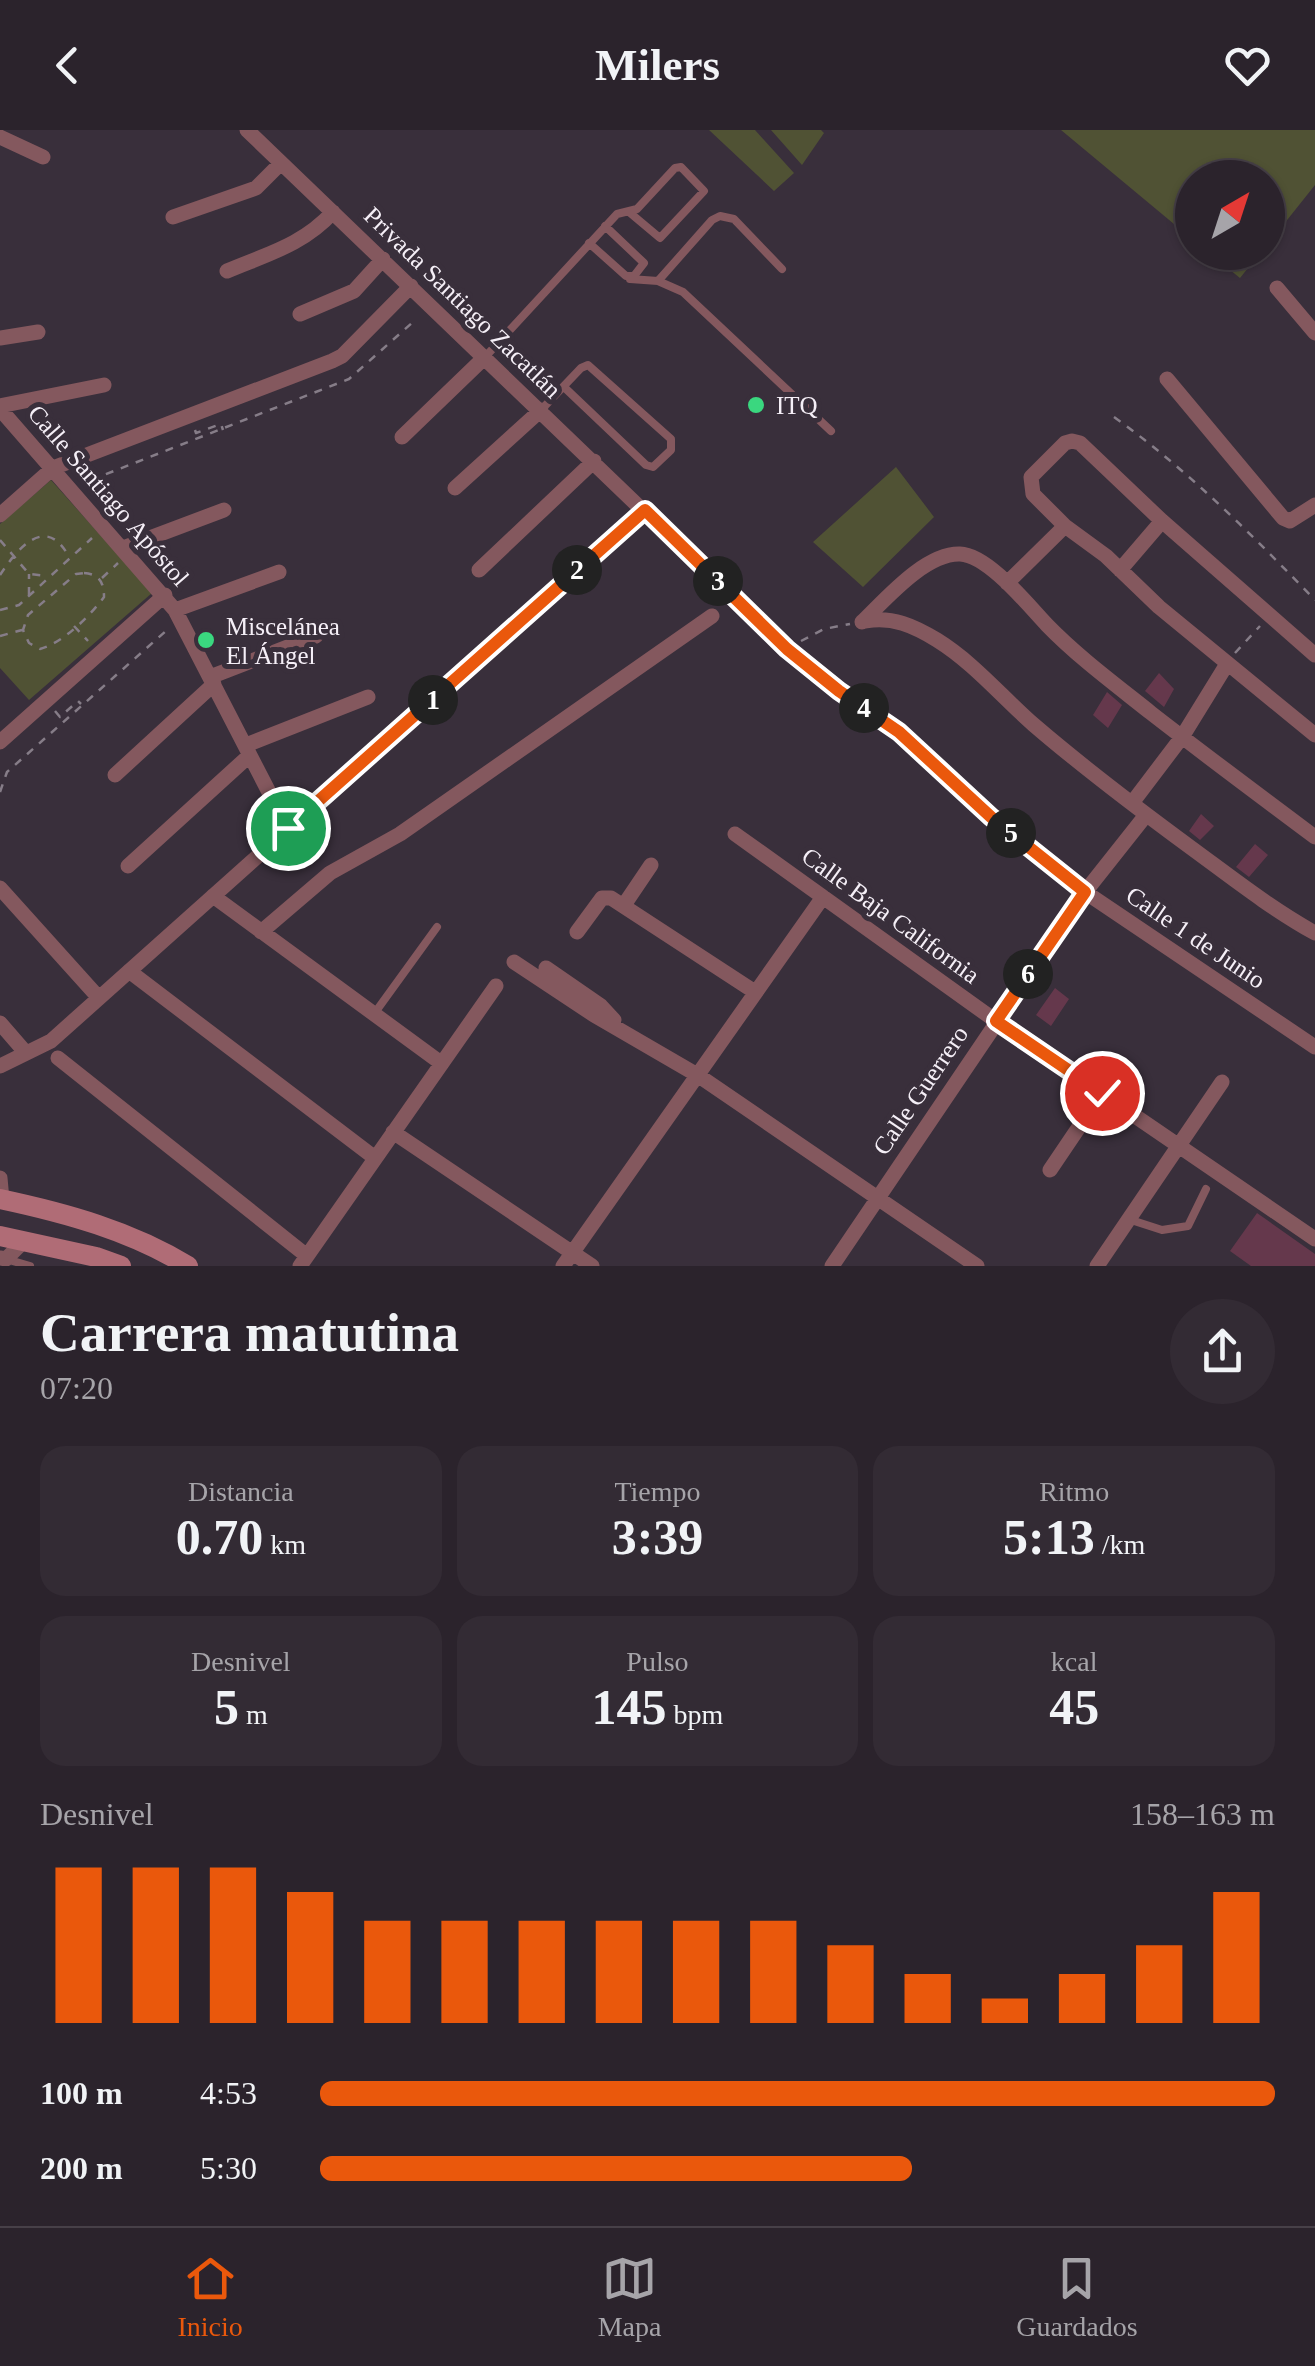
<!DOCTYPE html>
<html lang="es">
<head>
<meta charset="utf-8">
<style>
	:root { --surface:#2b232c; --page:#332b34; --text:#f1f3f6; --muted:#a6a4a9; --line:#474048; --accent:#ea580c }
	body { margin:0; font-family:"Times New Roman",serif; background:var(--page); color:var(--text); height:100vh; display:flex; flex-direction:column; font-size:38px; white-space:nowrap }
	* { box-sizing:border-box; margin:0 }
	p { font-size:32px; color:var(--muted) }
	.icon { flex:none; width:55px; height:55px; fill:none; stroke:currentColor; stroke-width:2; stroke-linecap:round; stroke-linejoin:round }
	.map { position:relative; height:1136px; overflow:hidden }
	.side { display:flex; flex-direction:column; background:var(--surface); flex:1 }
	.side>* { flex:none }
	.needle { width:65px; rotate:39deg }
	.controls { position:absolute; left:1175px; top:30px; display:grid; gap:20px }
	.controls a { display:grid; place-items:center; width:110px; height:110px; border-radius:50%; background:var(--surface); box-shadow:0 2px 8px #0004,0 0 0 2px var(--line); font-size:50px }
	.pin { position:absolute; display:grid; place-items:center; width:85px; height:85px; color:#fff; margin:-42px; border:5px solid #fff; border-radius:50%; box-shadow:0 2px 10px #0007 }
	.km { position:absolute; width:50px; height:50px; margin:-25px; border-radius:50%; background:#222; color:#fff; font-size:28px; line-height:50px; text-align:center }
	.round { display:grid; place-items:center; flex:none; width:105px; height:105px; border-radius:52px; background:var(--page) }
	.headline { display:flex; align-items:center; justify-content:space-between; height:170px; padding:0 40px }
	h1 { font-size:55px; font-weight:700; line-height:75px }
	.metrics { display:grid; grid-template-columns:repeat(3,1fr); gap:15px; height:170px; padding:10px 40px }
	.metrics div { display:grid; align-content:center; border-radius:25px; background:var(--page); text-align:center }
	.metrics b { font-size:50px; font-weight:700 }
	.metrics small { font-size:28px; font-weight:400 }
	.metrics p { font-size:28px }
	.chart { height:280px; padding:20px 40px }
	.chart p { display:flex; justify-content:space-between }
	.chart svg { width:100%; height:180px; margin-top:10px; stroke:var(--accent); stroke-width:6 }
	ul { padding:0 40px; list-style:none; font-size:32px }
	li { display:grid; grid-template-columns:160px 120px 1fr; align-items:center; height:75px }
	li i { height:25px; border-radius:12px; background:var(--accent) }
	header { display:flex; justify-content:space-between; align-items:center; height:130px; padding:0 40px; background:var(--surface); font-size:45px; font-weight:700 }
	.dock { display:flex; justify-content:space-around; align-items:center; height:140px; border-top:2px solid var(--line); background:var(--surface); font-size:28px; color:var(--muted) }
	.dock a { display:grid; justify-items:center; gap:5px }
	.dock .on { color:var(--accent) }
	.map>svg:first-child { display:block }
	.green { fill:#505234 }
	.building { fill:#65384c }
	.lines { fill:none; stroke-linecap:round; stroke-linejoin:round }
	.path { stroke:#867d88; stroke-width:2.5; stroke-dasharray:8 8; stroke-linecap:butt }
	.lane { stroke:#84585e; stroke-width:8 }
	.street { stroke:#84585e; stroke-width:15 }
	.secondary { stroke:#b06c76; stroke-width:20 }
	.route-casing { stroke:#fff; stroke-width:20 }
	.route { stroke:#ea580c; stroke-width:12 }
	.poi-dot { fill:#3ad77f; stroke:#392f3b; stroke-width:4 }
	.labels { text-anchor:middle; stroke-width:10; stroke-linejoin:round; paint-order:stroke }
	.street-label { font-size:25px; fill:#f5eff7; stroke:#392f3b }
	.poi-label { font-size:25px; fill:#f5eff7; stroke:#392f3b; text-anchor:start }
</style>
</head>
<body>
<header><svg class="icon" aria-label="back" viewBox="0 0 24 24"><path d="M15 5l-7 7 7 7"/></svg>Milers<svg class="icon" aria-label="heart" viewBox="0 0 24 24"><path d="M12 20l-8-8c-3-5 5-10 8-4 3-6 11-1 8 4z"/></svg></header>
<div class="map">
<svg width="1315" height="1136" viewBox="0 0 1315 1136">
	<rect width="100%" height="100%" fill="#392f3b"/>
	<path class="green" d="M709,0H755L794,43L774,61Z
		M771,0H821L824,3L802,35Z
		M1061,0H1315V55L1268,114V48H1192V109Z
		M1209,123H1260L1240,148Z
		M896,337L934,387L863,457L813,412Z
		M51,350L152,463L29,570L0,538V394Z"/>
	<path class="building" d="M1159,543L1174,559L1164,577L1145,561Z
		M1107,562L1122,575L1108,598L1093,585Z
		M1201,684L1214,696L1200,710L1189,701Z
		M1255,714L1268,725L1249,747L1236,737Z
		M934,817L942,827L946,823L968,837L958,850L927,827Z
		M1055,858L1069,869L1051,896L1036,885Z
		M1257,1083L1315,1124V1136H1251L1230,1121Z"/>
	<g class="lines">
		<path class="path" d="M1114,287C1188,340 1252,405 1315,470
			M195,300L196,303L221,294L223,300
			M91,350L349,249L413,192
			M0,410L29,444L48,446
			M84,443C99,444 104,452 104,467C90,486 63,513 40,519L29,513L23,500L28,485L76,444Z
			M0,445C17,419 46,383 69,427
			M102,448L118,433
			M29,465V444
			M0,480L19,475L92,408
			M74,496L88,511
			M0,506L22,500
			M801,511L824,499L850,494
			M1235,523L1260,496
			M55,581L60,587L78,571L81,574
			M0,662L7,642L167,500"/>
		<path class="lane" d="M589,113L626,146H634L644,133L605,96
			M630,149L658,151L683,162L831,301
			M658,151L712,90L720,86L734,89L782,139
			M486,226L617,84L637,79L675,38L681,37L704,61L660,108L629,82
			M541,280L581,238L588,235L671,309V320L653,337L646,335L564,257
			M374,884L437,797
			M1128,1089L1162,1100L1188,1096L1206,1059
			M6,1129L30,1136"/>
		<path class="street" d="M247,0L787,519L839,561L899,602L991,687L1085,762L1315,917
			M0,7L43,27
			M173,87L256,58L281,33
			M227,141C267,124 303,115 333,82
			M1277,158L1315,203
			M300,184L354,161L383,129
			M0,208L38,202
			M1167,249L1283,388L1290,391L1315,375
			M0,276L104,255
			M0,279L175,480L288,699
			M402,307L485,227
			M455,358L541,280
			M0,385L53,338L332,231L342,226L411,156
			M123,418L224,380
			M479,440L594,331
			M1120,440L1162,391
			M1007,453L1065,396
			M175,480L279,442
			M866,491C892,486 914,496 937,510C974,533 1002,567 1034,595C1084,638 1137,678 1190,717C1231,747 1270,778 1315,803
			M862,492C886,469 925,423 960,424C988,425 1028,475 1047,495C1078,527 1116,555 1151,583C1205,625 1260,666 1315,707
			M1315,525L1162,391L1080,313L1072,311L1065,313L1031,347L1033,364L1065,396L1106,426L1159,477L1315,605
			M210,547L316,506
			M0,612L165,465
			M246,615L368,567
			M115,645L214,554
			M1132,673L1182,607L1227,534
			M735,704L996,891L1315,1109
			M128,736L250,625
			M0,758L99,868
			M213,766L441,933
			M624,775L651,735
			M261,802L330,743L400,704L712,486
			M577,802L602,768H611L755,862
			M514,832L594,885L699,946L977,1136
			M546,838L601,876L614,890
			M129,841L375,1028
			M0,893L26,923
			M58,928L307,1126
			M0,936L51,911L645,380
			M393,1002L592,1136
			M1050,1040L1102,963
			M0,1048L2,1070
			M0,1128L6,1129L24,1111
			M300,1136L496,856
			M563,1136L823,767
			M832,1136L1085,762L1146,685
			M1097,1136L1222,952"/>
		<path class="secondary" d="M0,1069C66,1083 131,1101 188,1136
			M0,1106L96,1127L121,1136"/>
	</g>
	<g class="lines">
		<defs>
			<path id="route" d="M288,698L645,380L787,519L839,561L899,602L991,687L1085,762L996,891L1102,963"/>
		</defs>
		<use href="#route" class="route-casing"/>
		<use href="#route" class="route"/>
	</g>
	<g class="poi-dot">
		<circle cx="756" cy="275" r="10"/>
		<circle cx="206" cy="510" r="10"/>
	</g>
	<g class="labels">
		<g class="street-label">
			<text transform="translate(463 172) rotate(44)" y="9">Privada Santiago Zacatlán</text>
			<text transform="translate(109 365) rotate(49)" y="9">Calle Santiago Apóstol</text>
			<text transform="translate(891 785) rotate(36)" y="9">Calle Baja California</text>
			<text transform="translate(1196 807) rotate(34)" y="9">Calle 1 de Junio</text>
			<text transform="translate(920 960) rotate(-56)" y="9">Calle Guerrero</text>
		</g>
		<g class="poi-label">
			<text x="776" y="284">ITQ</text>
			<text x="226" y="505">Miscelánea<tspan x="226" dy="29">El Ángel</tspan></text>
		</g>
	</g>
</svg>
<div class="controls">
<a><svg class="needle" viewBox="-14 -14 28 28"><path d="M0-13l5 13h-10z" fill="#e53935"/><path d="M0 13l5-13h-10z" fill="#a6a4a9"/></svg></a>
</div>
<div class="pin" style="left:288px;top:698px;background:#1e9e55"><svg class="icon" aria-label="arrive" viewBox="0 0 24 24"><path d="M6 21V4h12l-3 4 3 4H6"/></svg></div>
<div class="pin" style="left:1102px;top:963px;background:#d93025"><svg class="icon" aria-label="check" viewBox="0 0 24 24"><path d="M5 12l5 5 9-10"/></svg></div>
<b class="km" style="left:433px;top:570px">1</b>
<b class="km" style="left:577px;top:440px">2</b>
<b class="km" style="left:718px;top:451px">3</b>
<b class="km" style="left:864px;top:578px">4</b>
<b class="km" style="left:1011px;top:703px">5</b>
<b class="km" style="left:1028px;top:844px">6</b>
</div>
<section class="side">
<div class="headline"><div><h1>Carrera matutina</h1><p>07:20</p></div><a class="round"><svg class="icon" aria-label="share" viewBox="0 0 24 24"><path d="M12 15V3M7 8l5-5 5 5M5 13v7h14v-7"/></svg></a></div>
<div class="metrics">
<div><p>Distancia</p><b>0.70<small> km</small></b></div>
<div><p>Tiempo</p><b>3:39</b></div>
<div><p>Ritmo</p><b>5:13<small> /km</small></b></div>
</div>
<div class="metrics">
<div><p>Desnivel</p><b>5<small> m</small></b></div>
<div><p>Pulso</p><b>145<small> bpm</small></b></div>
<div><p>kcal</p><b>45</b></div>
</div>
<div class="chart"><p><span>Desnivel</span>158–163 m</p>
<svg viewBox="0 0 160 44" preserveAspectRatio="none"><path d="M5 44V6M15 44V6M25 44V6M35 44V12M45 44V19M55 44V19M65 44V19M75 44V19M85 44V19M95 44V19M105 44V25M115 44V32M125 44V38M135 44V32M145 44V25M155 44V12"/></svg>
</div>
<ul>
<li><b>100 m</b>4:53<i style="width:100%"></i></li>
<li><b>200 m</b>5:30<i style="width:62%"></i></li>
</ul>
</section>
<nav class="dock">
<a class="on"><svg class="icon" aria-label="home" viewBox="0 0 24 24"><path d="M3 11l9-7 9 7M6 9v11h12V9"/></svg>Inicio</a>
<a><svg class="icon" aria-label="map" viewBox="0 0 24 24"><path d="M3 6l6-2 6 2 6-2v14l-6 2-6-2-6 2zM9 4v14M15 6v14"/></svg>Mapa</a>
<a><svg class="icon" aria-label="saved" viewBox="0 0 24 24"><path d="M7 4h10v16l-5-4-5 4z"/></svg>Guardados</a>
</nav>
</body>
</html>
